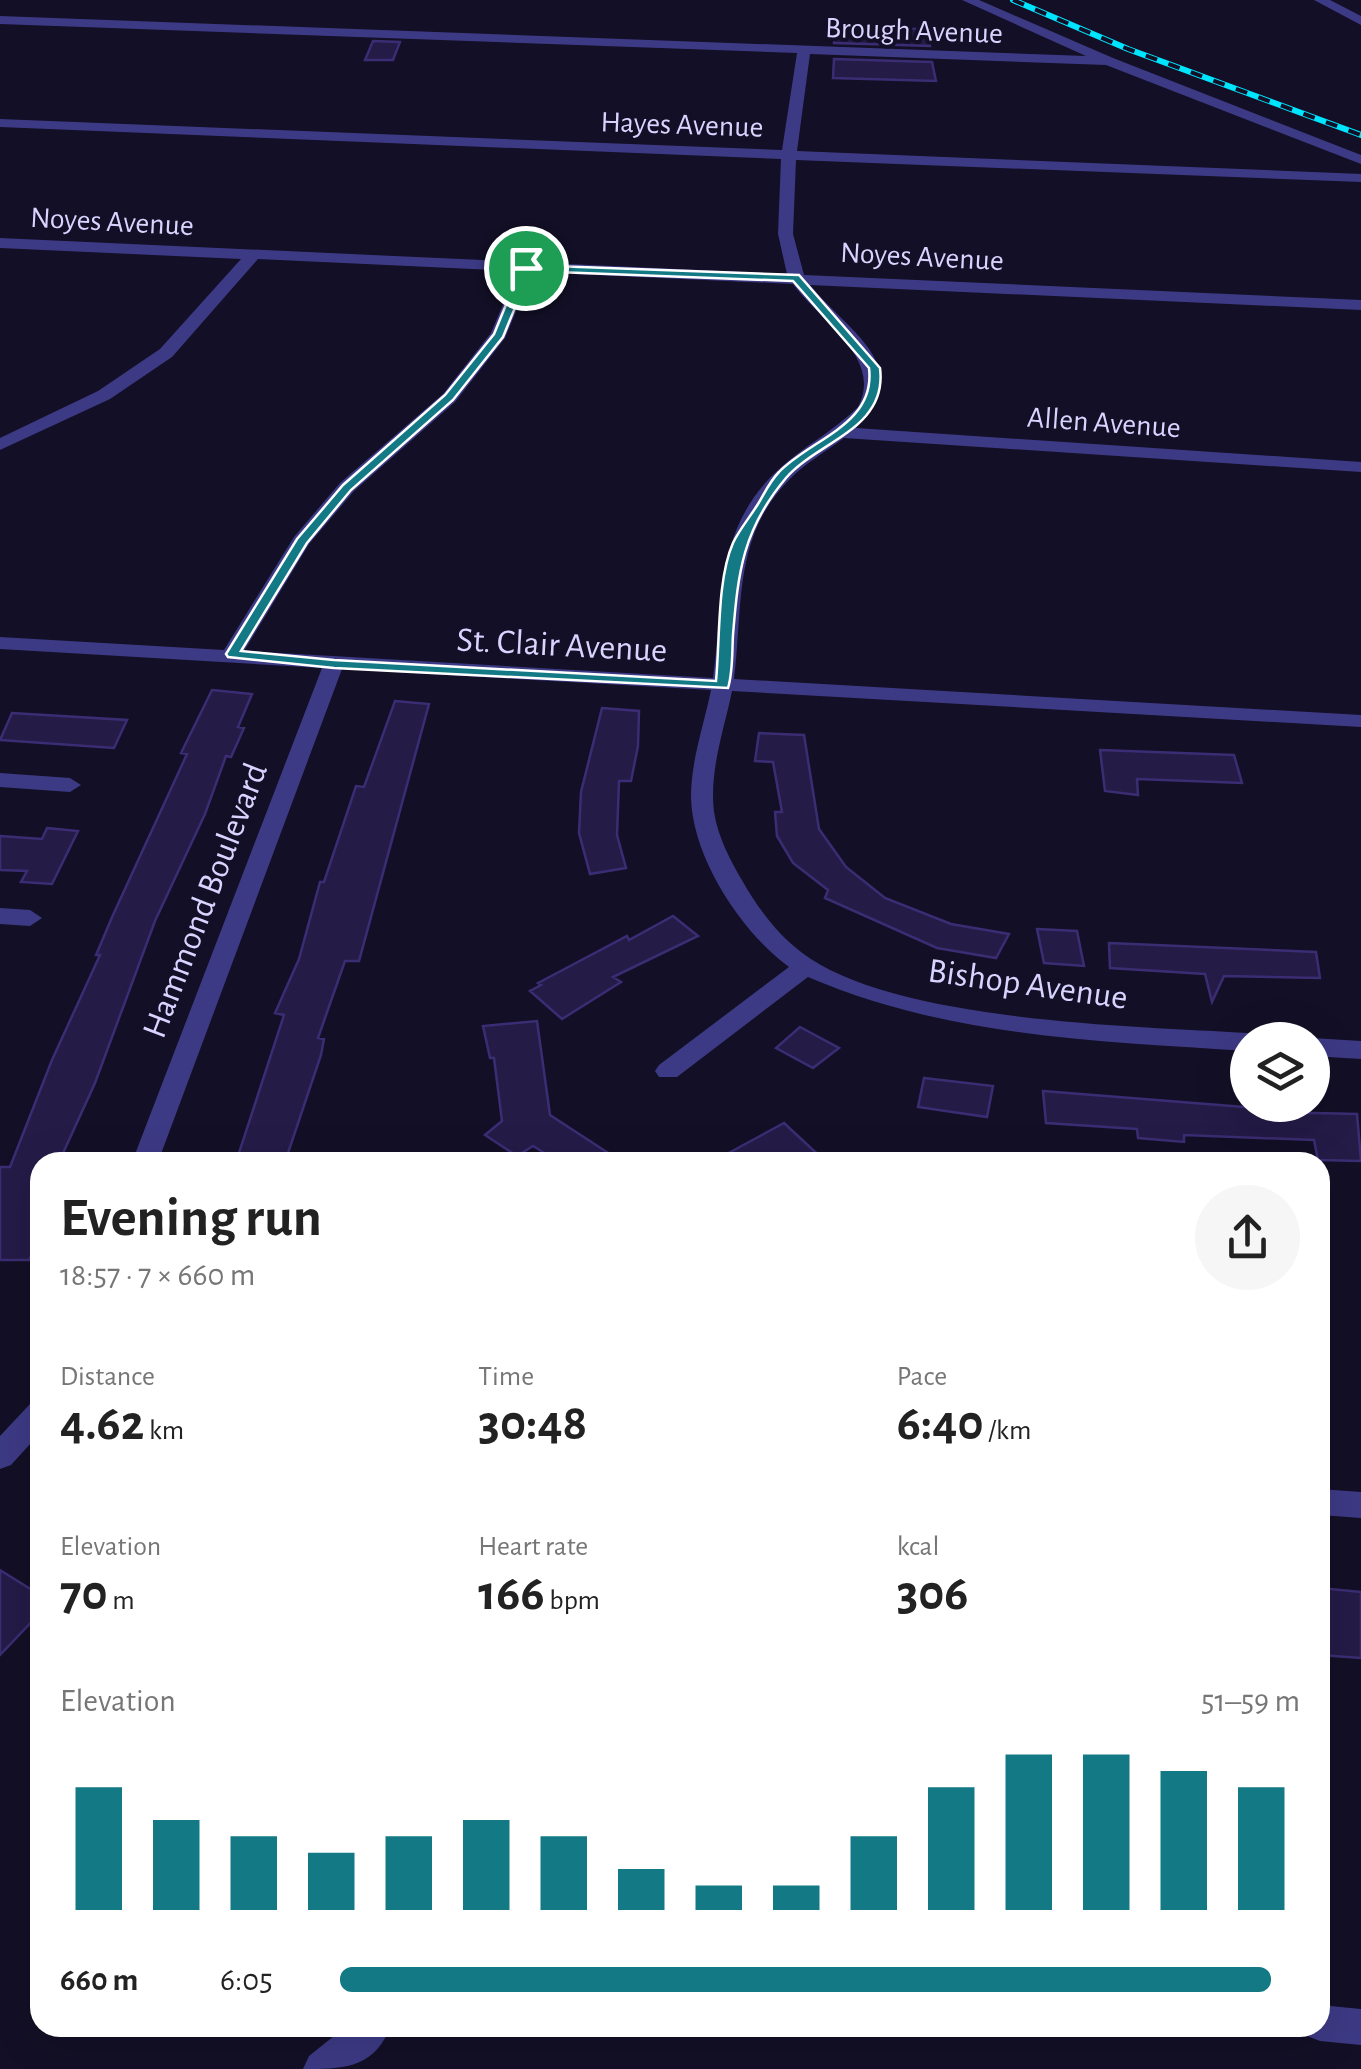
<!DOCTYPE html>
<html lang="en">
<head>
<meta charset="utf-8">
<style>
	:root { --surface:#fff; --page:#f6f6f6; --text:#222; --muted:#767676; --accent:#137a85 }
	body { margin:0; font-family:"Alegreya Sans",sans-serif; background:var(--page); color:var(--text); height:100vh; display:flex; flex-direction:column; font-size:38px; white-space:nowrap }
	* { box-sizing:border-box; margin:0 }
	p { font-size:32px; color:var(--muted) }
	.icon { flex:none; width:55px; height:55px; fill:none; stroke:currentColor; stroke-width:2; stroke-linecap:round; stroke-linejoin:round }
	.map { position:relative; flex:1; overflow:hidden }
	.panel { position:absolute; left:30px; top:1152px; width:1300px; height:885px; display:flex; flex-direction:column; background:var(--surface); border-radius:30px; box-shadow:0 10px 40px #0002 }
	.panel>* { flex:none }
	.fabs { position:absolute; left:1230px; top:1022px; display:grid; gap:20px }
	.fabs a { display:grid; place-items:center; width:100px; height:100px; border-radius:50%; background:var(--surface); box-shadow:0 10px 40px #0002; font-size:50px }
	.pin { position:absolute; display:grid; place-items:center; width:85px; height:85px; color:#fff; margin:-42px; border:5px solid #fff; border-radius:50%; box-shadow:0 2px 10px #0007 }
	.round { display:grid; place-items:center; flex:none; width:105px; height:105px; border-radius:52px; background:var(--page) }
	.overview { display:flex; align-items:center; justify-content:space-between; height:170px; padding:0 30px }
	h1 { font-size:55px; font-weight:700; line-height:75px }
	.figures { display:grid; grid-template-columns:repeat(3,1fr); gap:15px; height:170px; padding:10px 30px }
	.figures div { display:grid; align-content:center }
	.figures b { font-size:50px; font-weight:700 }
	.figures small { font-size:28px; font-weight:400 }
	.figures p { font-size:28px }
	.chart { height:280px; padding:20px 30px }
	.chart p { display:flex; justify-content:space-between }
	.chart svg { width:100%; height:180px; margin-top:10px; stroke:var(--accent); stroke-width:6 }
	ul { padding:0 30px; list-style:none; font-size:32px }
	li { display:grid; grid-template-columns:160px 120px 1fr; align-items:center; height:75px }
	li i { height:25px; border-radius:12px; background:var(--accent) }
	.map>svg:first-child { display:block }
	.building { fill:#241b47; stroke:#3b2d73; stroke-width:2.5 }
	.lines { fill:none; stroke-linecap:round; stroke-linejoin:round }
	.minor { fill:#3d3a85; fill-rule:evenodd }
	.rail-casing { stroke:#00e5ff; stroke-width:6 }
	.rail { stroke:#130f26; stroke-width:4; stroke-dasharray:12; stroke-linecap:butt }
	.route { fill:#137a85; stroke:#fff; stroke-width:2.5; fill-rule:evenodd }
	.labels { text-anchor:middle; stroke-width:8; stroke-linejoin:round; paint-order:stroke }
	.far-street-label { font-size:30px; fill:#d9d4ff; stroke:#130f26 }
	.street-label { font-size:35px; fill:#d9d4ff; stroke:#130f26 }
</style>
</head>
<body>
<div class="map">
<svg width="1361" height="2069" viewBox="0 0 1361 2069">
	<rect width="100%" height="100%" fill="#130f26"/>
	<path class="building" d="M834,28L927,29L930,46L834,43Z
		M373,41L400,42L393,60H365Z
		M834,59L932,62L936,81L833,78Z
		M212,690L252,694L238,727L244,728L231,757L226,756L205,814L155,921L95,1083L59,1162H40V1238L29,1260H0V1167H10L52,1060L100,955H96L113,915L187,754L181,753Z
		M395,701L429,704L359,961H345L318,1038L324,1039L321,1055L285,1162H236L284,1015L275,1013L299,959L320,882H324L356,786L364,787Z
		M602,708L639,711L638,746L631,781H619L617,835L626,868L590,874L579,833L581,792Z
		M12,713L127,720L114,748L0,740Z
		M759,733L804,735L819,829L846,867L885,898L951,924L1009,934L996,958L937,948L825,898L828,890L793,863L777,836L775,812H782L773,762L755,761Z
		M1100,750L1234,755L1242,783L1137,779L1138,795L1105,791Z
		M47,828L78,831L52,884L21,882L27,871L0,870V836L42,839Z
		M673,916L698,936L613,977L621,982L562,1019L530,991L541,985L538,983L627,936L629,940Z
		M1037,929L1077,931L1084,966L1044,963Z
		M1109,943L1316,952L1320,978L1224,976L1212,1002L1205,974L1110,968Z
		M537,1021L550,1115L622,1162H559L533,1146L517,1156L485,1135L502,1121L494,1058H490L483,1026Z
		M800,1027L839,1048L813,1068L776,1048Z
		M924,1078L993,1086L987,1117L918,1107Z
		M1043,1091L1269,1109L1270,1112L1357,1114L1361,1161L1318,1160L1314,1140L1184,1135V1142L1138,1138L1137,1129L1046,1123Z
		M784,1123L826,1162H712Z
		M0,1570L40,1595V1613L0,1655Z
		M1320,1588L1361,1592V1658L1320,1655Z"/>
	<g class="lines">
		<path class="minor" d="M962,0H979L1113,58L1361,155V164L1106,65L810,54L797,151L1361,174V182L796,160L793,234L804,275L1361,300V310L810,285C849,333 918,367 856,428L1361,462V472L844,438C825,452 804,464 788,481C733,537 743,608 734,679L1361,715V727L732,691C724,730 709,771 714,812C718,837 730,860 743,882C758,908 777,934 801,952C892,1022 1133,1026 1248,1033L1259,1040H1248V1051C1098,1041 947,1037 808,977L677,1077H659L655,1071L659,1065L789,967C741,932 692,857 691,797C691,760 704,725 711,690L342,669L158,1162H132L322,668L0,649V637L224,650L294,537L340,483L443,394L491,333L517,271L258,259L172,357L110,399L0,450V438L98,391L160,349L241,259L0,248V238L787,274L778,234L781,159L0,127V119L782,150L797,53L0,24V16L1086,56ZM532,272L793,284C819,320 884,358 858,407C834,431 804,446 779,469C714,529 724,599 713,678L244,651L309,544L354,491L455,402L505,338Z
			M1314,0H1330L1361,16V25Z
			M0,773L70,778L81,785L70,792L0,787Z
			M0,908L30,910L42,918L30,926L0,924Z
			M1312,1038L1361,1041V1059L1312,1056V1040H1306Z
			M40,1401V1433L11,1465L0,1469V1436L30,1404Z
			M1320,1489L1361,1492V1518L1320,1515Z
			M1320,2005L1361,2009V2045L1320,2041L1307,2036L1303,2028H1320Z
			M344,2028H390C373,2069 342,2069 303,2069L309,2056Z"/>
		<defs>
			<path id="rail" d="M1013,0L1128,49L1361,135"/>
		</defs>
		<use href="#rail" class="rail-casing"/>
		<use href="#rail" class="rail"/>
	</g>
	<path class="route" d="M526,265L799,275L880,368C888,429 818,441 786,478C743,529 738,572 733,635C732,652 733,672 728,688L334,668L228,657L226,654L297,539L343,485L445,395L494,334L521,268ZM530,271L793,281L869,368C876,425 810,439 779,472C770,481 764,494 758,504C750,517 739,530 733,543C717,579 720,641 716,681L334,660L241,651L307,543L351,490L453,400L503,337Z"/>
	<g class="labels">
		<g class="far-street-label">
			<text transform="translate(914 30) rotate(2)" y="10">Brough Avenue</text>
			<text transform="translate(682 124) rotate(2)" y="10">Hayes Avenue</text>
			<text transform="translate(112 221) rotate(3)" y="10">Noyes Avenue</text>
			<text transform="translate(922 256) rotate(3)" y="10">Noyes Avenue</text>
			<text transform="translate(1104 422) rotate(4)" y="10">Allen Avenue</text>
		</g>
		<g class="street-label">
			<text transform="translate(562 644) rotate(3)" y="12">St. Clair Avenue</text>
			<text transform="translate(204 900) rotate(-69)" y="12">Hammond Boulevard</text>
			<text transform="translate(1028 983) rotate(8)" y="12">Bishop Avenue</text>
		</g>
	</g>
</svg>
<div class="fabs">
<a><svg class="icon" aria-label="layers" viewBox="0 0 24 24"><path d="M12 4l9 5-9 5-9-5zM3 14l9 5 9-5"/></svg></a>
</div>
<div class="pin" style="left:526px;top:268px;background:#1e9e55"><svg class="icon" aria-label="arrive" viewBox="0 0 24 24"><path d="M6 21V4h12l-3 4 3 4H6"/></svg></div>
<section class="panel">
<div class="overview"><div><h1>Evening run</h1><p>18:57 · 7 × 660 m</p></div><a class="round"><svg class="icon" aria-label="share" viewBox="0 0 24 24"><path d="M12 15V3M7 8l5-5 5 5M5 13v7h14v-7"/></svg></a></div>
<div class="figures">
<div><p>Distance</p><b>4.62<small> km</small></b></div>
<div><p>Time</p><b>30:48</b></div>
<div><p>Pace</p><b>6:40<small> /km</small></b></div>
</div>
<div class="figures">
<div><p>Elevation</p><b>70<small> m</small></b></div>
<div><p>Heart rate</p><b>166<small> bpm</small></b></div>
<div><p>kcal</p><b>306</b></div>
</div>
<div class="chart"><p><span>Elevation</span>51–59 m</p>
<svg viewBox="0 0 160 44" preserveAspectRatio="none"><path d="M5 44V14M15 44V22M25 44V26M35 44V30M45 44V26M55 44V22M65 44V26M75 44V34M85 44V38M95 44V38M105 44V26M115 44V14M125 44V6M135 44V6M145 44V10M155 44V14"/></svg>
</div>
<ul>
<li><b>660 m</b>6:05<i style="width:97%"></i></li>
</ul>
</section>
</div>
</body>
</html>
